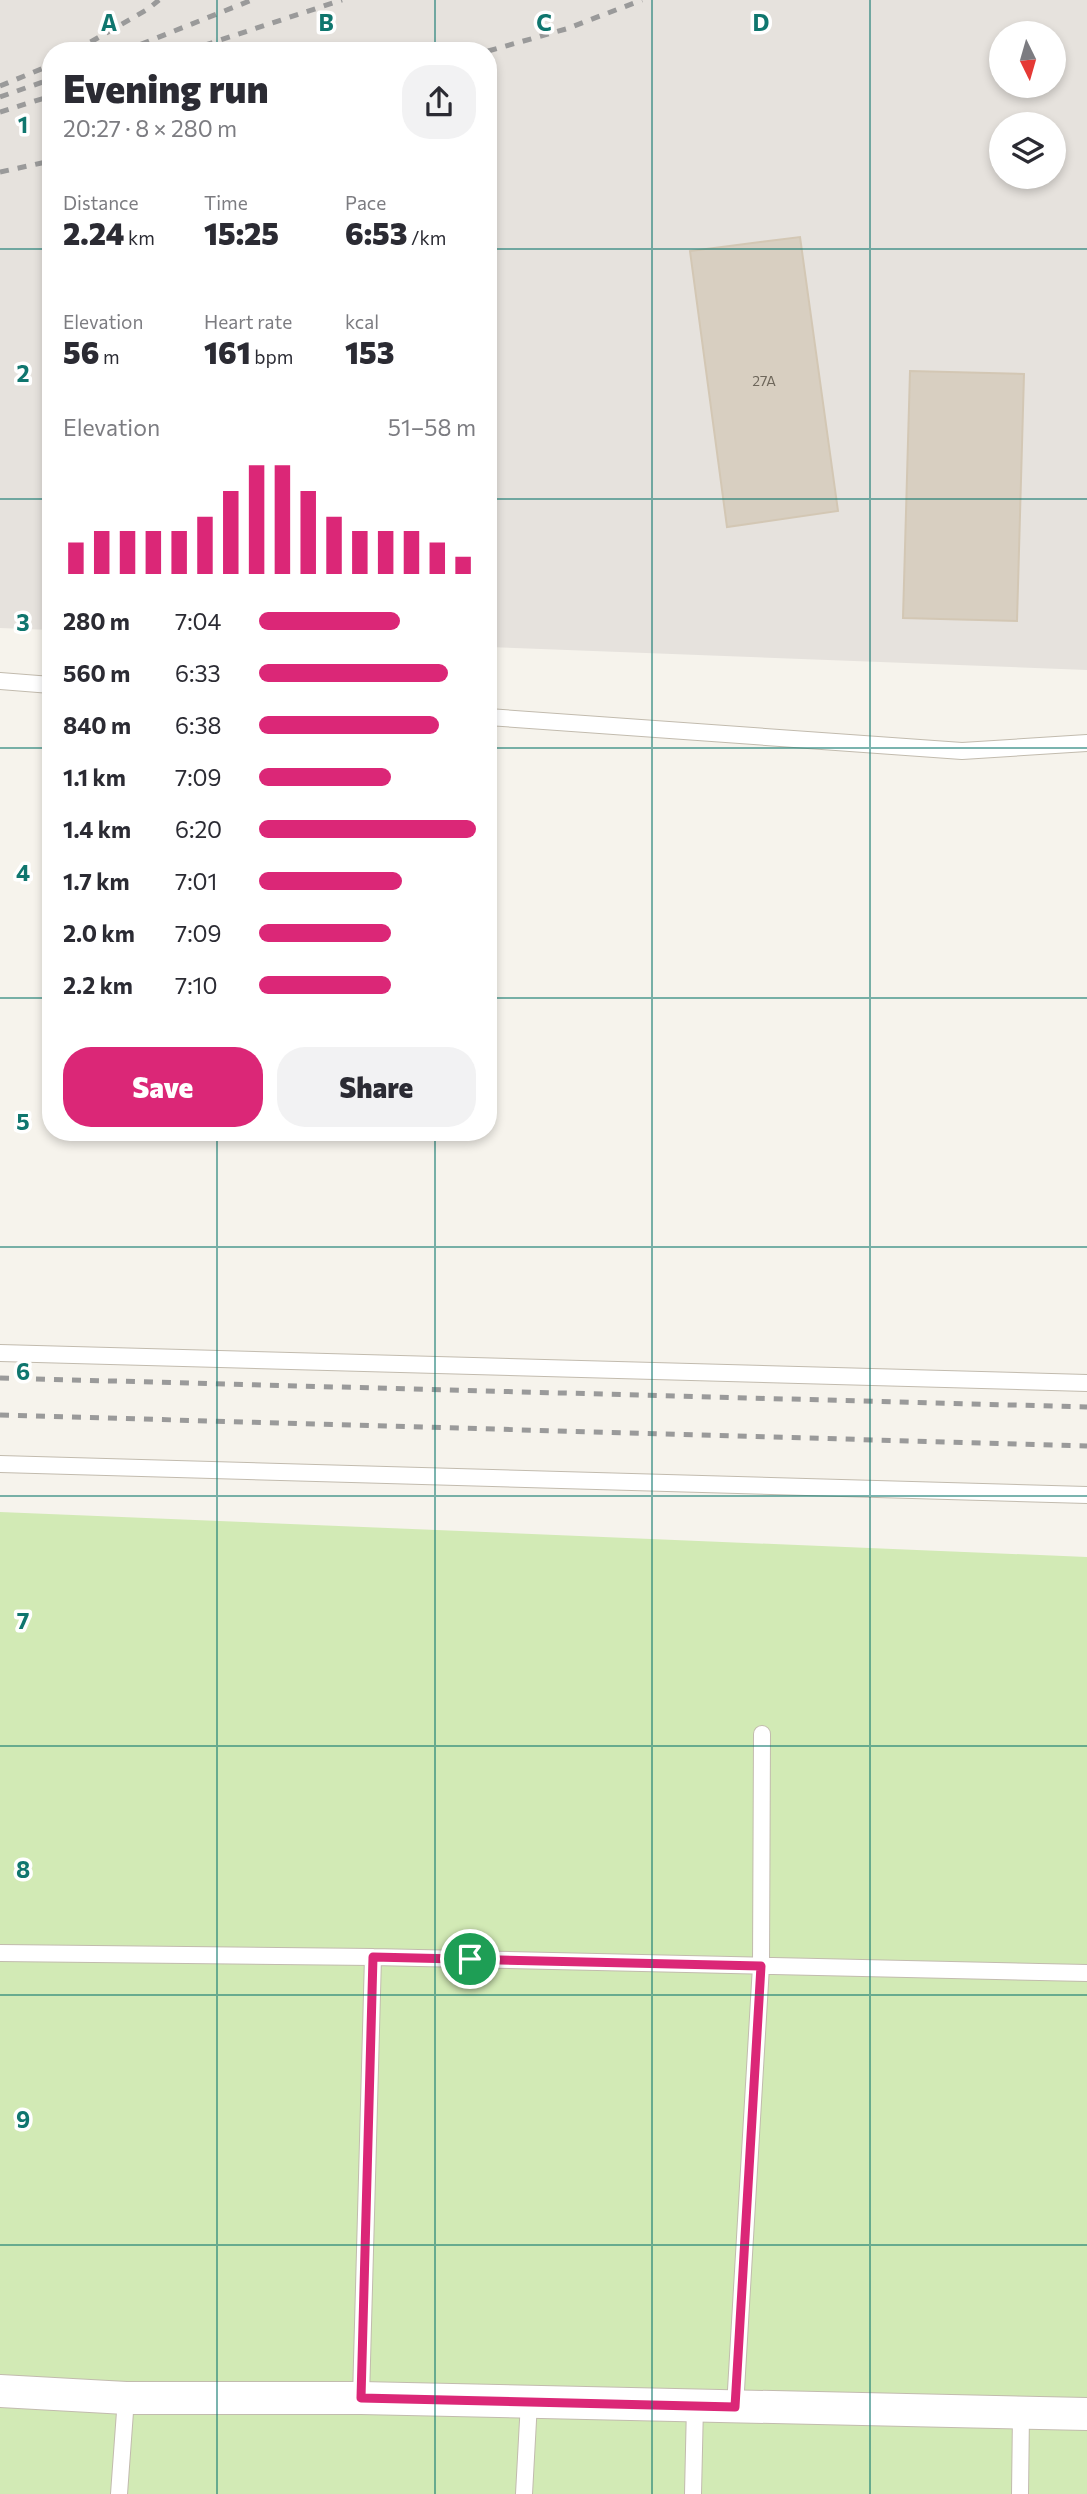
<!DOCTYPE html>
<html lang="en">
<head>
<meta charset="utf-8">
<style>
	:root { --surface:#fff; --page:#f2f2f3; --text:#2b2b33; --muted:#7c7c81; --accent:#db2777 }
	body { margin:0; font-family:Commissioner,sans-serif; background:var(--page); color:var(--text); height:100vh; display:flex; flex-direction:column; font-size:26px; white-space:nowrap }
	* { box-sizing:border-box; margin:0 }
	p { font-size:23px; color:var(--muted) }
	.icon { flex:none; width:38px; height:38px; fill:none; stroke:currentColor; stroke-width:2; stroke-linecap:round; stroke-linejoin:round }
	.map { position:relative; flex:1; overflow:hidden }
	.details { position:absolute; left:42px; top:42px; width:455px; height:1099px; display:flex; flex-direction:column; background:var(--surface); border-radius:28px; box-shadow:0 4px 10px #0003 }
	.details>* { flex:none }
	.needle { width:46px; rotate:175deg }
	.tools { position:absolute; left:989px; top:21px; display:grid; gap:14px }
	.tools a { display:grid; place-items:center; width:77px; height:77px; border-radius:50%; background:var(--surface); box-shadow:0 4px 10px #0003; font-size:35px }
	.pin { position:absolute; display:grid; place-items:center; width:60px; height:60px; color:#fff; margin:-30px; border:4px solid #fff; border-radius:50%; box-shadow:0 2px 7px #0007 }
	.round { display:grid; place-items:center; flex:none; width:74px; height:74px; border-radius:28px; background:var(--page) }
	.headline { display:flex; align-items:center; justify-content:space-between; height:119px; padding:0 21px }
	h1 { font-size:38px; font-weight:800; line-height:52px }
	.metrics { display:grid; grid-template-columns:repeat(3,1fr); gap:10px; height:119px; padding:7px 21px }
	.metrics div { display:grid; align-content:center }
	.metrics b { font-size:30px; font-weight:800 }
	.metrics small { font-size:19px; font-weight:400 }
	.metrics p { font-size:19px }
	.chart { height:196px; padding:14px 21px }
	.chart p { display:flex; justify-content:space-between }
	.chart svg { width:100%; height:126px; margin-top:7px; stroke:var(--accent); stroke-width:6 }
	.cta { display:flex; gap:14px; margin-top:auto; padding:14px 21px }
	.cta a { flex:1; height:80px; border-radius:28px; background:var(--accent); color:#fff; font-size:28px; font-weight:800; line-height:80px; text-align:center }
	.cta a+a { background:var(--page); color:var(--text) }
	ul { padding:0 21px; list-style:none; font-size:23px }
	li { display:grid; grid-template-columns:112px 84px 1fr; align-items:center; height:52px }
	li i { height:18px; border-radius:9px; background:var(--accent) }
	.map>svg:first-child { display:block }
	.industrial { fill:#e6e2dd; fill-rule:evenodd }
	.green { fill:#d2eab5 }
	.building { fill:#d8cfc1; stroke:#d3c7b4; stroke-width:2 }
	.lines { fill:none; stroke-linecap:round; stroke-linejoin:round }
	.lane-casing { stroke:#c2bbae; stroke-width:18 }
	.street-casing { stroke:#c2bbae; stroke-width:34 }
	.lane { stroke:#fff; stroke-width:16 }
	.street { stroke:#fff; stroke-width:32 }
	.rail { stroke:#9a9a9a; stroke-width:5; stroke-dasharray:9 9; stroke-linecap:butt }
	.route-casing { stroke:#fff; stroke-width:14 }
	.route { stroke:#db2777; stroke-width:9 }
	.grid { fill:none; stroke:#0f766e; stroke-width:2; stroke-opacity:0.55 }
	.labels { text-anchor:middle; stroke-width:7; stroke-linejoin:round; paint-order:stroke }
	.number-label { font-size:14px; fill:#6e675b }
	.grid-label { font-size:23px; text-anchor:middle; font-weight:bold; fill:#0f766e; stroke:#fff; stroke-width:7; stroke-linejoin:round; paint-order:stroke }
</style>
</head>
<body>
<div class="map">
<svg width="1087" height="2494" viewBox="0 0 1087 2494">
	<rect width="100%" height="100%" fill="#f6f3ec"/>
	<path class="industrial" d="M0,0H1087V670L488,647V51H51V630L0,628ZM1001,33H1054V86H1001ZM1001,124H1054V177H1001Z"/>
	<path class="green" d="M0,1512L1087,1557V2494H0Z"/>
	<path class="building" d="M800,237L838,511L727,527L690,251Z
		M910,371L1024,374L1017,621L903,618Z"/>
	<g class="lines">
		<defs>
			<path id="lane" d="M0,681L51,685
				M488,717L962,751L1087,743
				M0,1353L1087,1383
				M0,1464L1087,1495
				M0,1953L373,1957L1087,1973
				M361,2398L373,1957
				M735,2407L761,1966L762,1734
				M119,2494L126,2398
				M524,2494L529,2402
				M693,2494L695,2405
				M1020,2494L1021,2413"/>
			<path id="street" d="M0,2391L126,2398H361L1087,2414"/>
		</defs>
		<use href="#lane" class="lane-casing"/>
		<use href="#street" class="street-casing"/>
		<use href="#lane" class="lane"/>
		<use href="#street" class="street"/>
		<path class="rail" d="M75,51L148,9L159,0
			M124,51L252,0
			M187,51L342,0
			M488,51L566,29L642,0
			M0,86L51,65
			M0,97L51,79
			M0,112L51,96
			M0,172L51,161
			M0,1378L1087,1407
			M0,1415L1087,1446"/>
	</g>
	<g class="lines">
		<defs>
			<path id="route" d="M373,1957L761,1966L735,2407L361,2398Z"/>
		</defs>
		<use href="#route" class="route-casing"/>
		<use href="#route" class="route"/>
	</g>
	<path class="grid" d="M217,0V51M435,0V51M652,0V2494M870,0V2494M0,249H51M488,249H1087M0,499H51M488,499H1087M0,748H51M488,748H1087M0,998H51M488,998H1087M217,1132V2494M435,1132V2494M0,1247H1087M0,1496H1087M0,1746H1087M0,1995H1087M0,2245H1087"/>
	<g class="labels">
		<g class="number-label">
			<text x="764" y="386">27А</text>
		</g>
	</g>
	<g class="grid-label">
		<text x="109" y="31">A</text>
		<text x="326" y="31">B</text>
		<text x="544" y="31">C</text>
		<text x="761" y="31">D</text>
		<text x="23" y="133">1</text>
		<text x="23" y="382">2</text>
		<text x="23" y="631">3</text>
		<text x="23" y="881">4</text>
		<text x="23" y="1130">5</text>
		<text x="23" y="1380">6</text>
		<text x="23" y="1629">7</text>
		<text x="23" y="1878">8</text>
		<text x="23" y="2128">9</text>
	</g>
</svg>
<div class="tools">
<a><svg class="needle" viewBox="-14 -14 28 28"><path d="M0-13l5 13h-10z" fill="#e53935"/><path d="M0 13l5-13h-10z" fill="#7c7c81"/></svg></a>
<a><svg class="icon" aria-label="layers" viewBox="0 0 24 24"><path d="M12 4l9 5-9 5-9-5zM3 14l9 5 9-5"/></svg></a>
</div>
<div class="pin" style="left:470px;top:1959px;background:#1e9e55"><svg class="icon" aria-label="arrive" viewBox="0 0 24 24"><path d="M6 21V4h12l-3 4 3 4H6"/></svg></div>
<section class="details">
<div class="headline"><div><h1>Evening run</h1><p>20:27 · 8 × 280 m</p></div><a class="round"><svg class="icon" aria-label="share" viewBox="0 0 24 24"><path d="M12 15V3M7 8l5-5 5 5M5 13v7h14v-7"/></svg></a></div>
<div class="metrics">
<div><p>Distance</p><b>2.24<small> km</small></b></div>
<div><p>Time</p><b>15:25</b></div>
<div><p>Pace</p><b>6:53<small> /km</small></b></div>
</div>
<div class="metrics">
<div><p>Elevation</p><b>56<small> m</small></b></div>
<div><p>Heart rate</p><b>161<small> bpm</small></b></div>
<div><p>kcal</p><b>153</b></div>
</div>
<div class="chart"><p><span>Elevation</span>51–58 m</p>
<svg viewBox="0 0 160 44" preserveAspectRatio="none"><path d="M5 44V33M15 44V29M25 44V29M35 44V29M45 44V29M55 44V24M65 44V15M75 44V6M85 44V6M95 44V15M105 44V24M115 44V29M125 44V29M135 44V29M145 44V33M155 44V38"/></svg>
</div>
<ul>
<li><b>280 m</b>7:04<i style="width:65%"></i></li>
<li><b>560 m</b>6:33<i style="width:87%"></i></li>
<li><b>840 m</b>6:38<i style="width:83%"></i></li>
<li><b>1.1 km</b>7:09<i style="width:61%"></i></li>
<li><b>1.4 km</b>6:20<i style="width:100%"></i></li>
<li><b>1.7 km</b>7:01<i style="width:66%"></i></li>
<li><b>2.0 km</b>7:09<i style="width:61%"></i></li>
<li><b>2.2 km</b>7:10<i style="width:61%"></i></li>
</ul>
<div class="cta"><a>Save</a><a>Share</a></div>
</section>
</div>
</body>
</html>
